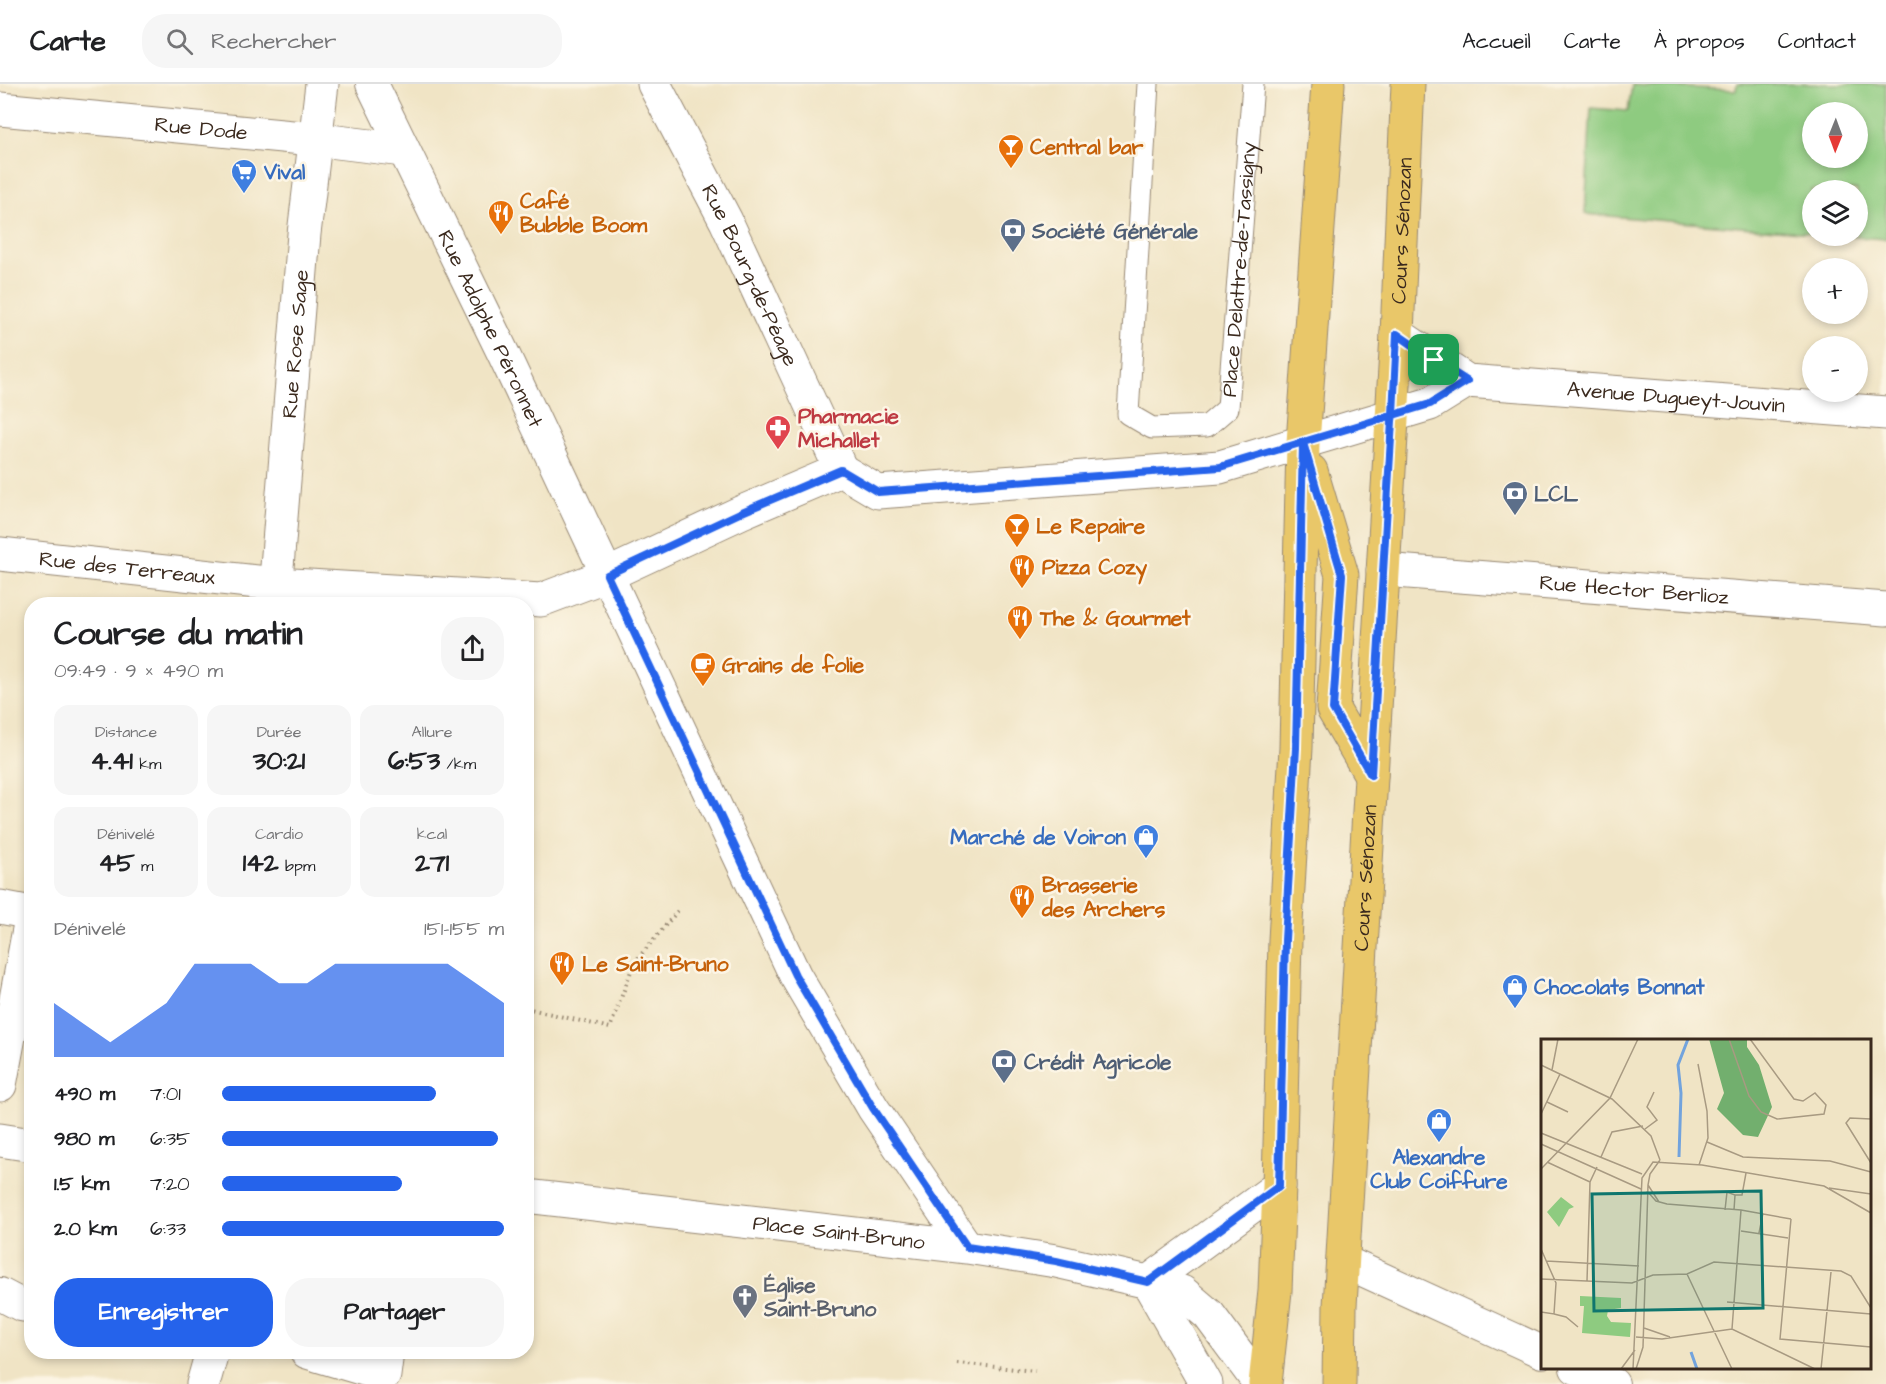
<!DOCTYPE html>
<html lang="fr">
<head>
<meta charset="utf-8">
<style>
	:root { --surface:#fff; --page:#f6f6f6; --text:#202124; --muted:#757577; --line:#e0e0e0; --accent:#2563eb }
	body { margin:0; font-family:"Architects Daughter",sans-serif; background:var(--page); color:var(--text); height:100vh; display:flex; flex-direction:column; font-size:22px; white-space:nowrap }
	* { box-sizing:border-box; margin:0 }
	p { font-size:20px; color:var(--muted) }
	.icon { flex:none; width:33px; height:33px; fill:none; stroke:currentColor; stroke-width:2; stroke-linecap:round; stroke-linejoin:round }
	.map { position:relative; flex:1; overflow:hidden }
	.details { position:absolute; left:24px; top:513px; width:510px; height:762px; display:flex; flex-direction:column; background:var(--surface); border-radius:24px; box-shadow:0 3px 9px #0003 }
	.details>* { flex:none }
	.needle { width:39px; rotate:181deg }
	.controls { position:absolute; left:1802px; top:18px; display:grid; gap:12px }
	.controls a { display:grid; place-items:center; width:66px; height:66px; border-radius:50%; background:var(--surface); box-shadow:0 3px 9px #0003; font-size:30px }
	.pin { position:absolute; display:grid; place-items:center; width:51px; height:51px; color:#fff; margin:-26px; border-radius:12px; box-shadow:0 3px 9px #0006 }
	.round { display:grid; place-items:center; flex:none; width:63px; height:63px; border-radius:24px; background:var(--page) }
	.headline { display:flex; align-items:center; justify-content:space-between; height:102px; padding:0 30px }
	h1 { font-size:33px; font-weight:700; line-height:45px }
	.figures { display:grid; grid-template-columns:repeat(3,1fr); gap:9px; height:102px; padding:6px 30px }
	.figures div { display:grid; align-content:center; border-radius:15px; background:var(--page); text-align:center }
	.figures b { font-size:26px; font-weight:700 }
	.figures small { font-size:16px; font-weight:400 }
	.figures p { font-size:16px }
	.chart { height:168px; padding:12px 30px }
	.chart p { display:flex; justify-content:space-between }
	.chart svg { width:100%; height:108px; margin-top:6px; fill:var(--accent); opacity:.7 }
	.cta { display:flex; gap:12px; margin-top:auto; padding:12px 30px }
	.cta a { flex:1; height:69px; border-radius:24px; background:var(--accent); color:#fff; font-size:24px; font-weight:700; line-height:69px; text-align:center }
	.cta a+a { background:var(--page); color:var(--text) }
	ul { padding:0 30px; list-style:none; font-size:20px }
	li { display:grid; grid-template-columns:96px 72px 1fr; align-items:center; height:45px }
	li i { height:15px; border-radius:8px; background:var(--accent) }
	header { display:flex; align-items:center; gap:36px; box-sizing:border-box; height:84px; padding:0 30px; background:var(--surface); border-bottom:2px solid var(--line) }
	header strong { font-size:28px }
	nav { display:flex; gap:33px; margin-inline-start:auto; font-size:21px }
	.search { width:420px; height:54px; background:var(--page); display:flex; align-items:center; gap:15px; box-sizing:border-box; padding:0 21px; border-radius:24px; color:var(--muted); font-size:22px }
	.map>svg:first-child { display:block }
	.green { fill:#8ecb80; stroke:#647a4f; stroke-width:1.5; fill-rule:evenodd }
	.lines { fill:none; stroke-linecap:round; stroke-linejoin:round }
	.service-casing { stroke:#968772; stroke-width:23 }
	.pedestrian-casing { stroke:#968772; stroke-width:34 }
	.minor-casing { stroke:#968772; stroke-width:35 }
	.primary-casing { stroke:#968772; stroke-width:35 }
	.path { stroke:#968772; stroke-width:4; stroke-dasharray:1.5 4.5; stroke-linecap:butt }
	.service { stroke:#fff; stroke-width:21 }
	.pedestrian { stroke:#fff; stroke-width:32 }
	.minor { stroke:#fff; stroke-width:33 }
	.primary { stroke:#e9c769; stroke-width:33 }
	.route-casing { stroke:#fff; stroke-width:12 }
	.route { stroke:#2563eb; stroke-width:8 }
	.labels { text-anchor:middle; stroke-width:5; stroke-linejoin:round; paint-order:stroke }
	.street-label { font-size:21px; fill:#3b2a1e; stroke:#fcf5e5 }
	.food-label { font-size:21px; font-weight:bold; fill:#c56008; stroke:#fcf5e5; text-anchor:start }
	.shop-label { font-size:21px; font-weight:bold; fill:#366cbe; stroke:#fcf5e5; text-anchor:start }
	.service-label { font-size:21px; font-weight:bold; fill:#4e5e75; stroke:#fcf5e5; text-anchor:start }
	.health-label { font-size:21px; font-weight:bold; fill:#be3a42; stroke:#fcf5e5; text-anchor:start }
	.worship-label { font-size:21px; font-weight:bold; fill:#5b616d; stroke:#fcf5e5; text-anchor:start }
	.inset-river { fill:none; stroke:#72a3dd; stroke-width:3 }
	.inset-road { fill:none; stroke:#a89a82; stroke-width:1.5 }
	.view { fill:#0f766e; fill-opacity:0.15; stroke:#0f766e; stroke-width:3 }
	.inset-edge { fill:none; stroke:#3b2a1e; stroke-width:3 }
</style>
</head>
<body>
<header>
<strong>Carte</strong>
<div class="search"><svg class="icon" aria-label="search" viewBox="0 0 24 24"><circle cx="10" cy="10" r="6"/><path d="M15 15l6 6"/></svg>Rechercher</div>
<nav><a>Accueil</a><a>Carte</a><a>À propos</a><a>Contact</a></nav>
</header>
<div class="map">
<svg width="1886" height="1300" viewBox="0 0 1886 1300">
	<rect width="100%" height="100%" fill="#fcf5e5"/>
	<filter id="ink" filterUnits="userSpaceOnUse"><feTurbulence type="fractalNoise" baseFrequency=".0167" numOctaves="2"/><feDisplacementMap in="SourceGraphic" scale="12" xChannelSelector="R" yChannelSelector="G"/><feConvolveMatrix kernelMatrix="1 2 1 2 8 2 1 2 1" color-interpolation-filters="sRGB"/></filter>
	<filter id="wash" filterUnits="userSpaceOnUse"><feTurbulence type="fractalNoise" baseFrequency=".008" numOctaves="4" result="noise"/><feDisplacementMap in="SourceGraphic" scale="24" xChannelSelector="R" yChannelSelector="G"/><feGaussianBlur stdDeviation="1.35" result="paint"/><feColorMatrix in="noise" values="0 0 0 0 0 0 0 0 0 0 0 0 0 0 0 0 0 1.4 0 .05"/><feComposite in="paint" operator="in"/></filter>
	<g filter="url(#wash)">
		<rect width="100%" height="100%" fill="#f0e4c5"/>
		<path class="green" d="M1737,0H1886V155L1840,152H1857V106H1812V149L1585,130L1591,24L1628,27L1632,1L1736,6ZM1812,28H1857V74H1812Z"/>
	</g>
	<g filter="url(#ink)">
		<g class="lines">
			<defs>
				<g id="service">
					<path id="s1" d="M1148,0L1128,330L1152,344L1207,342L1228,324L1253,0"/>
				</g>
				<g id="pedestrian">
					<path id="s2" d="M372,0L504,271L795,891L873,1024L967,1163"/>
					<path d="M1343,1177L1542,1268"/>
					<path d="M0,1210L21,1221L32,1223"/>
					<path d="M1576,1284L1613,1300"/>
				</g>
				<g id="minor">
					<path id="s3" d="M654,0L726,137L841,386"/>
					<path id="s4" d="M0,25L313,55L403,66"/>
					<path id="s5" d="M1397,250L1467,297L1886,329"/>
					<path id="s6" d="M0,470L276,500L541,516L607,491L742,428L841,386L878,408L1220,383L1430,320L1467,297"/>
					<path id="s7" d="M1383,486L1886,525"/>
					<path id="s8" d="M274,520L304,150L322,0"/>
					<path d="M0,823L32,829"/>
					<path d="M0,1001L32,829"/>
					<path d="M0,1056L32,1061"/>
					<path id="s9" d="M526,1112L967,1163L1056,1177L1148,1198L1182,1208L1209,1231L1260,1300"/>
					<path d="M1148,1198L1279,1102"/>
					<path d="M1148,1198L1206,1300"/>
					<path d="M307,1268L384,1291L387,1268"/>
					<path d="M203,1300L212,1268"/>
				</g>
				<g id="primary">
					<path d="M1311,387L1342,491L1333,625L1371,691"/>
					<path d="M1265,1300L1275,1207L1279,1102L1285,856L1296,664L1303,359L1328,0"/>
					<path id="s10" d="M1339,1300L1340,1222L1397,250L1408,0"/>
				</g>
			</defs>
			<use href="#service" class="service-casing"/>
			<use href="#pedestrian" class="pedestrian-casing"/>
			<use href="#minor" class="minor-casing"/>
			<use href="#primary" class="primary-casing"/>
			<path class="path" d="M526,924L610,944L634,879L680,824
				M957,1279L1035,1287"/>
			<use href="#service" class="service"/>
			<use href="#pedestrian" class="pedestrian"/>
			<use href="#minor" class="minor"/>
			<use href="#primary" class="primary"/>
		</g>
	</g>
	<g class="lines" filter="url(#ink)">
		<defs>
			<path id="route" d="M1434,276L1467,297L1430,320L1220,383L878,408L841,386L742,428L607,491L795,891L873,1024L967,1163L1056,1177L1148,1198L1279,1102L1285,856L1296,664L1303,359L1342,491L1333,625L1371,691L1392,337L1393,330L1397,250L1434,276"/>
		</defs>
		<use href="#route" class="route-casing"/>
		<use href="#route" class="route"/>
	</g>
	<defs>
		<symbol id="bar-pin" viewBox="-11 -11 22 30"><path d="M0 17L-7.5 6A9.5 9.5 0 1 1 7.5 6Z" fill="#e8710a" stroke="#fcf5e5"/><path d="M-6-5H6L.8 .8V4.5H3.5V6h-7V4.5H-.8V.8Z" fill="#fff"/></symbol>
		<symbol id="supermarket-pin" viewBox="-11 -11 22 30"><path d="M0 17L-7.5 6A9.5 9.5 0 1 1 7.5 6Z" fill="#3f7fe0" stroke="#fcf5e5"/><path d="M-6-5.5h2.5l.6 2H6L4.5 2H-2.5L-4.4-4H-6ZM-1.5 3.2a1.3 1.3 0 1 0 .1 0ZM3 3.2a1.3 1.3 0 1 0 .1 0Z" fill="#fff"/></symbol>
		<symbol id="restaurant-pin" viewBox="-11 -11 22 30"><path d="M0 17L-7.5 6A9.5 9.5 0 1 1 7.5 6Z" fill="#e8710a" stroke="#fcf5e5"/><path d="M-5-6h1v4h1v-4h1v4h1v-4h1v5L-1.5 .5V6h-2V.5L-5-1ZM5-6V6H3V1.5H1.5Q1.5-4 5-6Z" fill="#fff"/></symbol>
		<symbol id="bank-pin" viewBox="-11 -11 22 30"><path d="M0 17L-7.5 6A9.5 9.5 0 1 1 7.5 6Z" fill="#5c6f8a" stroke="#fcf5e5"/><path d="M-6-4H6V4H-6ZM0-2.3a2.3 2.3 0 1 0 0 4.6a2.3 2.3 0 1 0 0-4.6Z" fill="#fff"/></symbol>
		<symbol id="pharmacy-pin" viewBox="-11 -11 22 30"><path d="M0 17L-7.5 6A9.5 9.5 0 1 1 7.5 6Z" fill="#e0444e" stroke="#fcf5e5"/><path d="M-2-6h4v4h4v4h-4v4h-4v-4h-4v-4h4Z" fill="#fff"/></symbol>
		<symbol id="cafe-pin" viewBox="-11 -11 22 30"><path d="M0 17L-7.5 6A9.5 9.5 0 1 1 7.5 6Z" fill="#e8710a" stroke="#fcf5e5"/><path d="M-5.5-4.5H6V0H3Q3 3.5 0 3.5H-2.5Q-5.5 3.5-5.5 0ZM3-3.2v2h1.7v-2ZM-6 4.5H4V6H-6Z" fill="#fff"/></symbol>
		<symbol id="shop-pin" viewBox="-11 -11 22 30"><path d="M0 17L-7.5 6A9.5 9.5 0 1 1 7.5 6Z" fill="#3f7fe0" stroke="#fcf5e5"/><path d="M-5-2.5h2.3a2.7 3.5 0 0 1 5.4 0H5L5.5 6h-11ZM-1.5-2.5h3a1.5 2.3 0 0 0-3 0Z" fill="#fff"/></symbol>
		<symbol id="church-pin" viewBox="-11 -11 22 30"><path d="M0 17L-7.5 6A9.5 9.5 0 1 1 7.5 6Z" fill="#6b7280" stroke="#fcf5e5"/><path d="M-1.2-6h2.4v3.5h3.3v2.4h-3.3V6h-2.4V-.1h-3.3v-2.4h3.3Z" fill="#fff"/></symbol>
	</defs>
	<g fill-rule="evenodd">
		<use href="#bar-pin" x="996" y="48" width="30" height="40"/>
		<use href="#supermarket-pin" x="229" y="73" width="30" height="40"/>
		<use href="#restaurant-pin" x="486" y="114" width="30" height="40"/>
		<use href="#bank-pin" x="998" y="132" width="30" height="40"/>
		<use href="#pharmacy-pin" x="763" y="329" width="30" height="40"/>
		<use href="#bank-pin" x="1500" y="395" width="30" height="40"/>
		<use href="#bar-pin" x="1002" y="427" width="30" height="40"/>
		<use href="#restaurant-pin" x="1007" y="468" width="30" height="40"/>
		<use href="#restaurant-pin" x="1005" y="519" width="30" height="40"/>
		<use href="#cafe-pin" x="688" y="566" width="30" height="40"/>
		<use href="#shop-pin" x="1131" y="738" width="30" height="40"/>
		<use href="#restaurant-pin" x="1007" y="798" width="30" height="40"/>
		<use href="#restaurant-pin" x="547" y="865" width="30" height="40"/>
		<use href="#shop-pin" x="1500" y="888" width="30" height="40"/>
		<use href="#bank-pin" x="989" y="963" width="30" height="40"/>
		<use href="#shop-pin" x="1424" y="1022" width="30" height="40"/>
		<use href="#church-pin" x="730" y="1198" width="30" height="40"/>
	</g>
	<g class="labels">
		<g class="street-label">
			<text dy="7" stroke="none"><textPath href="#s4" startOffset="202">Rue Dode</textPath></text>
			<text dy="7" stroke="none"><textPath href="#s10" startOffset="1155">Cours Sénozan</textPath></text>
			<text dy="7" stroke="none"><textPath href="#s1" startOffset="580">Place Delattre-de-Tassigny</textPath></text>
			<text dy="7" stroke="none"><textPath href="#s3" startOffset="214">Rue Bourg-de-Péage</textPath></text>
			<text dy="7" stroke="none"><textPath href="#s2" startOffset="272">Rue Adolphe Péronnet</textPath></text>
			<text dy="7" stroke="none"><textPath href="#s8" startOffset="261">Rue Rose Sage</textPath></text>
			<text dy="7" stroke="none"><textPath href="#s5" startOffset="294">Avenue Dugueyt-Jouvin</textPath></text>
			<text dy="7" stroke="none"><textPath href="#s6" startOffset="128">Rue des Terreaux</textPath></text>
			<text dy="7" stroke="none"><textPath href="#s7" startOffset="252">Rue Hector Berlioz</textPath></text>
			<text dy="7" stroke="none"><textPath href="#s10" startOffset="507">Cours Sénozan</textPath></text>
			<text dy="7" stroke="none"><textPath href="#s9" startOffset="315">Place Saint-Bruno</textPath></text>
		</g>
		<g class="food-label">
			<text x="1030" y="70">Central bar</text>
			<text x="520" y="124">Café<tspan x="520" dy="24">Bubble Boom</tspan></text>
			<text x="1036" y="449">Le Repaire</text>
			<text x="1042" y="490">Pizza Cozy</text>
			<text x="1040" y="541">The &amp; Gourmet</text>
			<text x="722" y="588">Grains de folie</text>
			<text x="1042" y="808">Brasserie<tspan x="1042" dy="24">des Archers</tspan></text>
			<text x="582" y="887">Le Saint-Bruno</text>
		</g>
		<g class="shop-label">
			<text x="264" y="95">Vival</text>
			<text x="1126" y="760" text-anchor="end">Marché de Voiron</text>
			<text x="1534" y="910">Chocolats Bonnat</text>
			<text x="1439" y="1080" text-anchor="middle">Alexandre<tspan x="1439" dy="24">Club Coiffure</tspan></text>
		</g>
		<g class="service-label">
			<text x="1032" y="154">Société Générale</text>
			<text x="1534" y="417">LCL</text>
			<text x="1024" y="985">Crédit Agricole</text>
		</g>
		<g class="health-label">
			<text x="798" y="339">Pharmacie<tspan x="798" dy="24">Michallet</tspan></text>
		</g>
		<g class="worship-label">
			<text x="764" y="1208">Église<tspan x="764" dy="24">Saint-Bruno</tspan></text>
		</g>
	</g>
	<g transform="translate(1541 955)">
		<rect width="330" height="330" fill="#f0e4c5"/>
		<path d="M39,257L80,259V269L67,271L66,277L70,283L90,284L89,298L41,294L43,267H39Z" fill="#8ecb80"/>
		<path d="M168,0H206V8L218,26L231,68L217,98L202,96L176,70L183,54Z" fill="#72af6e"/>
		<path d="M20,158L33,168L28,170L18,188L6,173Z" fill="#8ecb80"/>
		<path class="inset-river" d="M138,118L140,54L137,26L147,0M150,313L156,330"/>
		<path class="inset-road" d="M188,0L208,57L220,73L236,80L283,75L285,66L274,54L262,62L253,60L209,0M157,25L166,72L167,99L158,126M0,26L71,60L110,97L119,121M11,31L17,0M6,63L27,73M0,75L19,35M330,80L309,79L305,84L330,124M104,90L116,81L106,68L113,53M0,94L101,135M166,103L202,118L289,122L330,133M0,105L100,150M60,118L71,93L102,87M6,123L49,143M0,130L69,59L97,0M107,146L118,163M288,149L330,155M106,152L115,162L126,165L200,171L250,180M194,156H201L205,134M184,171L186,153L194,156L193,171M250,180L239,300L330,308M200,192L247,199M218,194L222,174M0,210L15,244L13,275L0,273M5,222L98,227M146,235L191,330M0,240L91,244L112,236L146,235L173,223L300,232L310,237L330,269M46,242L49,143L56,128M186,263L330,275M13,275L25,278L37,288M103,289L129,298M191,290L200,171M95,298L121,300L191,290L274,330M80,330L94,311M92,330L101,139L112,123L161,126L283,147L330,174M95,330L102,308L107,146L109,135L119,121M280,330L290,233"/>
		<path class="view" d="M220,152L222,269L53,272L51,155Z"/>
		<rect width="330" height="330" class="inset-edge"/>
	</g>
</svg>
<div class="controls">
<a><svg class="needle" viewBox="-14 -14 28 28"><path d="M0-13l5 13h-10z" fill="#e53935"/><path d="M0 13l5-13h-10z" fill="#757577"/></svg></a>
<a><svg class="icon" aria-label="layers" viewBox="0 0 24 24"><path d="M12 4l9 5-9 5-9-5zM3 14l9 5 9-5"/></svg></a>
<a>+</a>
<a>−</a>
</div>
<div class="pin" style="left:1434px;top:276px;background:#1e9e55"><svg class="icon" aria-label="arrive" viewBox="0 0 24 24"><path d="M6 21V4h12l-3 4 3 4H6"/></svg></div>
<section class="details">
<div class="headline"><div><h1>Course du matin</h1><p>09:49 · 9 × 490 m</p></div><a class="round"><svg class="icon" aria-label="share" viewBox="0 0 24 24"><path d="M12 15V3M7 8l5-5 5 5M5 13v7h14v-7"/></svg></a></div>
<div class="figures">
<div><p>Distance</p><b>4.41<small> km</small></b></div>
<div><p>Durée</p><b>30:21</b></div>
<div><p>Allure</p><b>6:53<small> /km</small></b></div>
</div>
<div class="figures">
<div><p>Dénivelé</p><b>45<small> m</small></b></div>
<div><p>Cardio</p><b>142<small> bpm</small></b></div>
<div><p>kcal</p><b>271</b></div>
</div>
<div class="chart"><p><span>Dénivelé</span>151–155 m</p>
<svg viewBox="0 0 160 44" preserveAspectRatio="none"><path d="M0 44V22L10 30L20 38L30 30L40 22L50 6L60 6L70 6L80 14L90 14L100 6L110 6L120 6L130 6L140 6L150 14L160 22V44z"/></svg>
</div>
<ul>
<li><b>490 m</b>7:01<i style="width:76%"></i></li>
<li><b>980 m</b>6:35<i style="width:98%"></i></li>
<li><b>1.5 km</b>7:20<i style="width:64%"></i></li>
<li><b>2.0 km</b>6:33<i style="width:100%"></i></li>
</ul>
<div class="cta"><a>Enregistrer</a><a>Partager</a></div>
</section>
</div>
</body>
</html>
